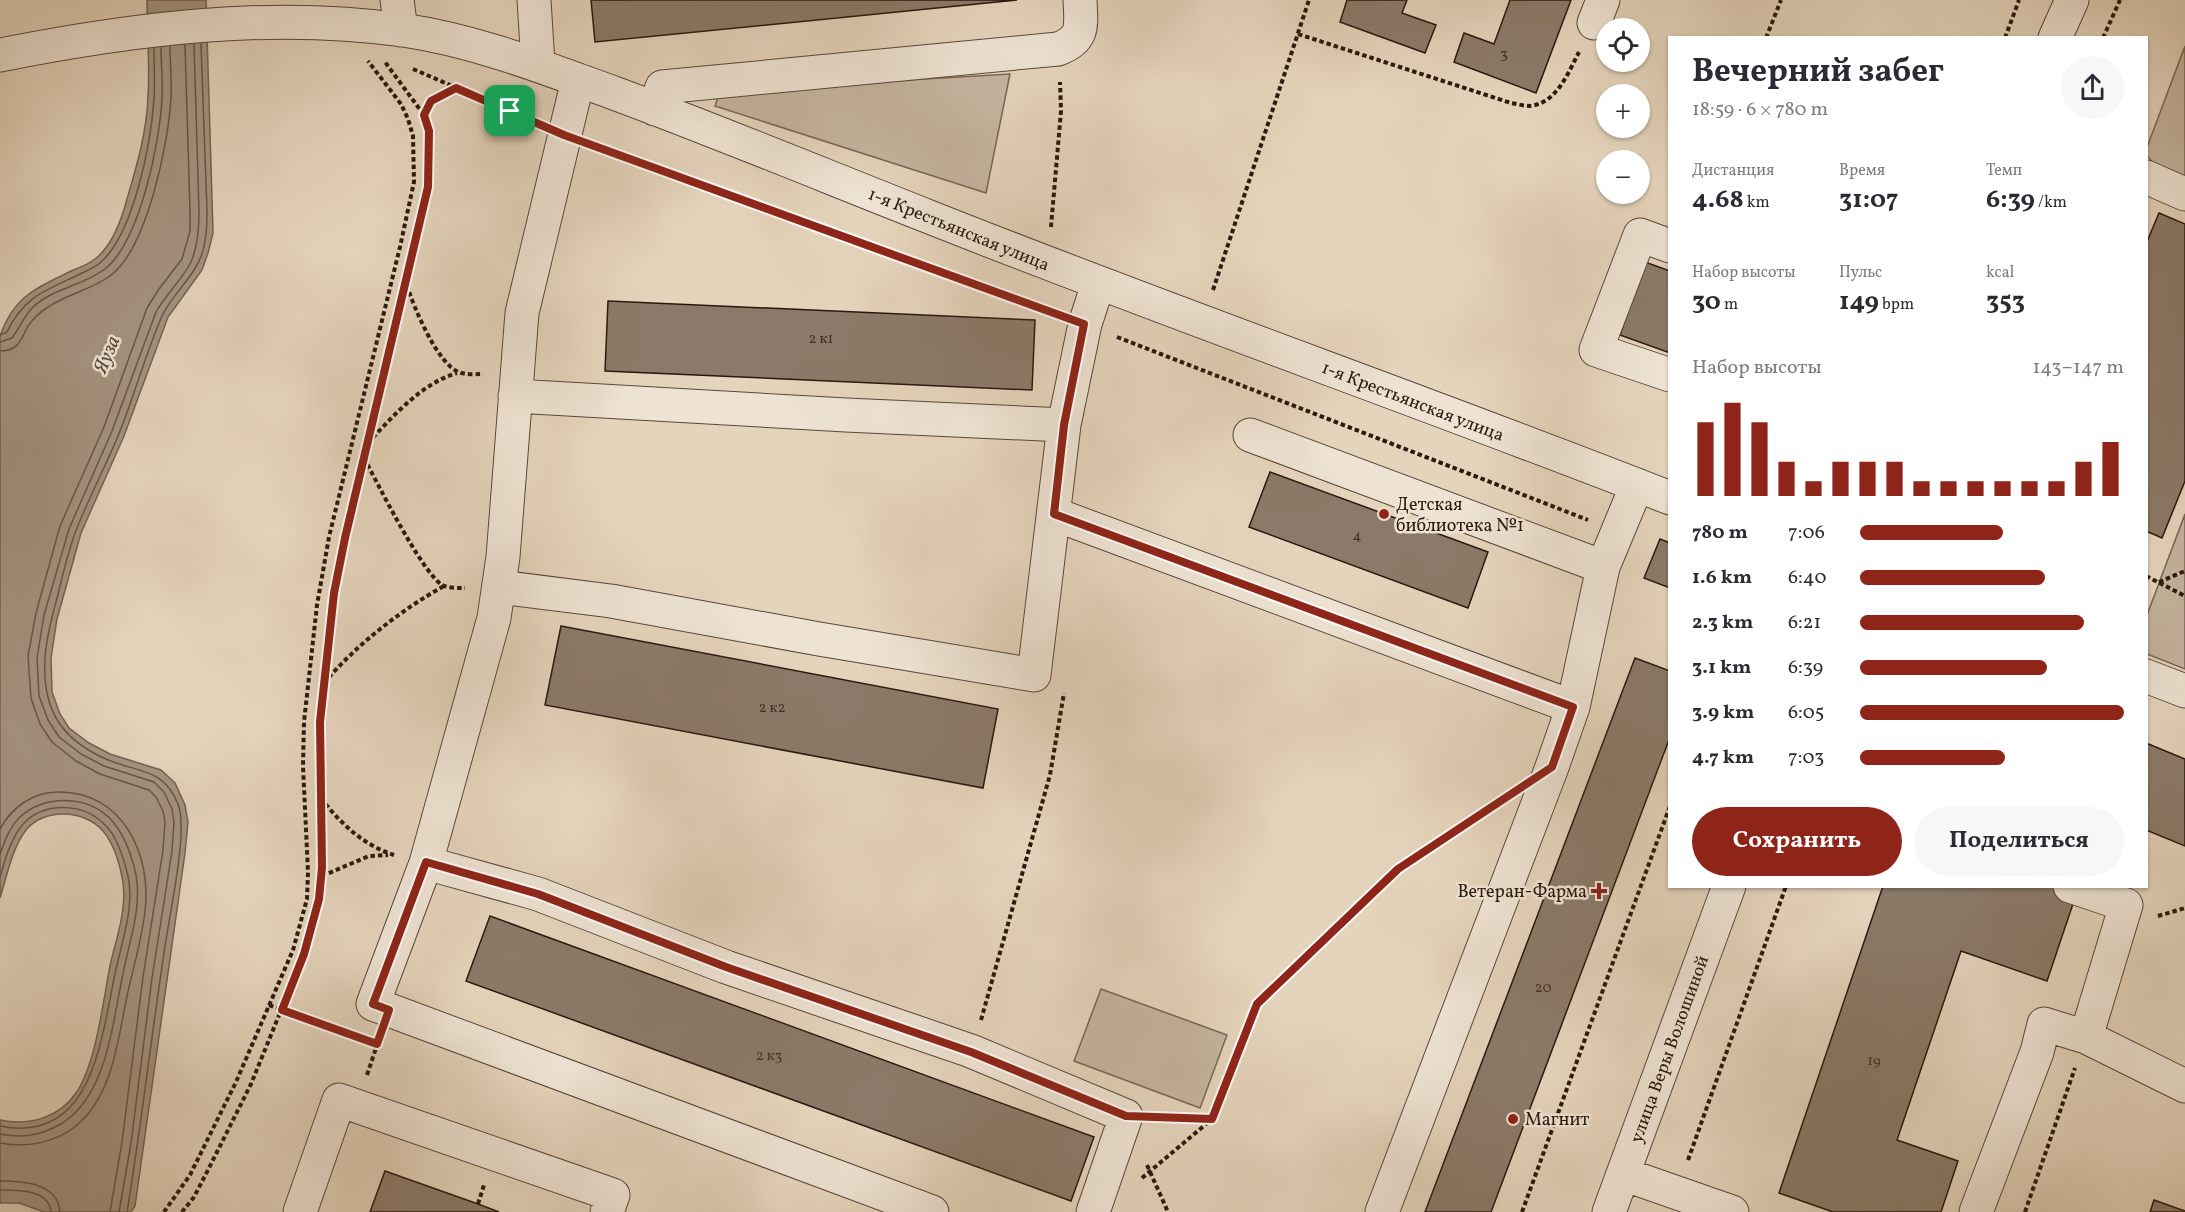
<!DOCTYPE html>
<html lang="ru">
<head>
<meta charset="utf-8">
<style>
	:root { --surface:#fff; --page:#f7f7f7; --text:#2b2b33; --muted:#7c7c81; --accent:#8f2418 }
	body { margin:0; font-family:Vollkorn,serif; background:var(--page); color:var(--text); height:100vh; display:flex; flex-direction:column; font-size:22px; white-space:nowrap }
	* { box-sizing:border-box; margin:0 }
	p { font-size:20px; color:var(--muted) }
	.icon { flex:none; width:33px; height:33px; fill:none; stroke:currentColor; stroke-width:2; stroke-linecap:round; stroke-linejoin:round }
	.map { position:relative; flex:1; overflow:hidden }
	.side { position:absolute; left:1668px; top:36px; width:480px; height:852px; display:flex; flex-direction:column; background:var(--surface); border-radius:0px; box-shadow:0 2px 4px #0004 }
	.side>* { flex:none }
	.buttons { position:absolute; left:1596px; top:18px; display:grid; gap:12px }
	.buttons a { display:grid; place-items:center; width:54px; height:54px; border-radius:50%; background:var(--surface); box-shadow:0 2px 4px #0004; font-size:30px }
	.pin { position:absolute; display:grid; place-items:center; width:51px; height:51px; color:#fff; margin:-26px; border-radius:12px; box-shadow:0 3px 9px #0006 }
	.round { display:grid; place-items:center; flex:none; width:63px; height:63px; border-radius:32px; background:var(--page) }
	.headline { display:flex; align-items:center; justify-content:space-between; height:102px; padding:0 24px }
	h1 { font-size:33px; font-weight:700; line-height:45px }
	.stats { display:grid; grid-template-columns:repeat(3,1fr); gap:9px; height:102px; padding:6px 24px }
	.stats div { display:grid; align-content:center }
	.stats b { font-size:26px; font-weight:700 }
	.stats small { font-size:16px; font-weight:400 }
	.stats p { font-size:16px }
	.chart { height:168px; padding:12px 24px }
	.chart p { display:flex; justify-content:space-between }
	.chart svg { width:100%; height:108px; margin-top:6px; stroke:var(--accent); stroke-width:6 }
	.action { display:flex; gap:12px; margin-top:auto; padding:12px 24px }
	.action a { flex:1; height:69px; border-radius:36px; background:var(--accent); color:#fff; font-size:24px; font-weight:700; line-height:69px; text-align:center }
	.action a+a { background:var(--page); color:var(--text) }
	ul { padding:0 24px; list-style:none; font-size:20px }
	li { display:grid; grid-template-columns:96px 72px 1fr; align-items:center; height:45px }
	li i { height:15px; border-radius:8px; background:var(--accent) }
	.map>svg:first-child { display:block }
	.green { fill:#c5b49f; stroke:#786657; stroke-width:1.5 }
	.water { fill:#a59481; stroke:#746253; stroke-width:1.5 }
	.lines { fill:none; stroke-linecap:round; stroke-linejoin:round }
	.shore { stroke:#685648; stroke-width:1.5 }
	.building { fill:#8b7a69; stroke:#2a180f; stroke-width:1.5 }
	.minor-casing { stroke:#59473a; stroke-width:35 }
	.path { stroke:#2a180f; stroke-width:4; stroke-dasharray:4.5 3; stroke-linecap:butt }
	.minor { stroke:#eee3d3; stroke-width:33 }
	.route-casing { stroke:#fff; stroke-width:12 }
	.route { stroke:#8f2418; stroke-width:8 }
	.poi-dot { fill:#8f2418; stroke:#eee3d3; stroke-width:2 }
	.labels { text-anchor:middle; stroke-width:5; stroke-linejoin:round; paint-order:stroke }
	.number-label { font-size:15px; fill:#423026 }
	.street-label { font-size:18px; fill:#2a180f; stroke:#eee3d3 }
	.poi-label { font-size:18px; fill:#2a180f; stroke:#eee3d3; text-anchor:start }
	.water-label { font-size:20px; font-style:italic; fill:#5b4a3d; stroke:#eee3d3 }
</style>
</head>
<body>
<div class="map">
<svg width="2185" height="1212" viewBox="0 0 2185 1212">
	<rect width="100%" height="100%" fill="#e5d4bc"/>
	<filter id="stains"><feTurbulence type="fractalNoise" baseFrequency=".00333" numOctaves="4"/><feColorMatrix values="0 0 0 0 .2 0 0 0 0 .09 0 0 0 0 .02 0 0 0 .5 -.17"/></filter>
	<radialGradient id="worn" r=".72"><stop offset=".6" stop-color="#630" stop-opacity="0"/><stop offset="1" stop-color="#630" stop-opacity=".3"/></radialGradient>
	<path class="green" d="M2185,46V194L2179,191L2147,156L2146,150Z
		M1010,74L986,193L715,106L720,91Z
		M2185,514V669L2147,654V615Z
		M1101,989L1227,1035L1200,1108L1074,1061Z"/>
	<path class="water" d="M147,0H206L213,233L208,253L202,270L168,317L124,436L81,533L57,619L51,658L52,692L60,714L69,728L89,743L110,754L161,770L175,783L185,805L188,822L185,853L135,1206L131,1212H44L19,1203H0V1120C29,1126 59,1118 76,1093C96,1064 103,1002 110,966C114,947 121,928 123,908C124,899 124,886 122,877C119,861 113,843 103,831C84,809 44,808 26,830C12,848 7,876 0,898V336C14,296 35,289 71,271C79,268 89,264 95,259C112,246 122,218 127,199C137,165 147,131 148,96C150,64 147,32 147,0Z"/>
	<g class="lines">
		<path class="shore" d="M0,335L7,332C23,298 44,291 76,276C84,272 94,268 100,263C134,234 151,142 154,99C155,82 154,65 154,48
			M0,342L12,338C20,327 23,318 32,308C52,288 83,286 105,269C140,241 160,142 162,98C163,81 161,64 161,48
			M0,351C16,351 20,343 26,330C30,321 40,312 48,307C67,294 91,290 110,276C147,249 169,142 171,97C172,81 170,64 170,47
			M0,829C12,807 33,792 58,792C122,791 152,854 145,911C142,939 133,968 127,996C118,1039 113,1095 77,1125C56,1143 26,1148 0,1143
			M0,854C5,841 9,828 19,818C43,794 90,794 113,822C125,836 132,857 136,875C142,908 129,942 123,974C112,1024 107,1100 57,1126C38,1136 21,1138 0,1134
			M0,877C5,860 11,837 24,823C46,801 85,803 106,826C118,838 124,859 128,876C135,908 121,943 115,974C101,1039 93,1145 0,1126
			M0,1181C23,1181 58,1183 60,1212
			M0,1190C17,1190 49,1189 51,1212
			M110,1212L122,1142L143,977L163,850L165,822L163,811L156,797L149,790L100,774L76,761L52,742L40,724L31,698L28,656L36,613L60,526L104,427L147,308L159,289L182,259L190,231V211L185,45
			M119,1212L131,1143L152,978L172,851L174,822L172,809L164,792L154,782L104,766L81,754L59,737L48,720L39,696L37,658L44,615L69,529L112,431L156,312C166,294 182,280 191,262C198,246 199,229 199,211L194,44
			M127,1212C141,1127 151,1039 164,953C168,920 189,831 178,804C163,767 137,773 106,759C60,739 42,708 45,658C46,638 52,617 57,598C63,575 68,550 77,528C90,495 107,464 120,431C135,393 146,353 162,316C170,299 184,286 194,270C206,253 207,231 207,211L201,44"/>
	</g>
	<path class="building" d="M591,0H1017L595,42Z
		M1347,0H1407L1402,13L1436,25L1425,53L1340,22Z
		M1510,0H1571L1536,93L1454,62L1464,33L1494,44Z
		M2159,213L2185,224V481L2162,538L2146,531V244Z
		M1645,262L1670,271V353L1620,335Z
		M608,301L1035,320L1032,390L605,371Z
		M1270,472L1488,552L1468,608L1249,527Z
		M1660,539L1670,543V588L1644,578Z
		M561,626L998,709L983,788L545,705Z
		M1635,658L1670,671V737L1491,1212H1425Z
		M2146,743L2185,759V846L2146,830Z
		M1883,886H2052L2076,895L2047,981L1961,951L1897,1140L1958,1161L1941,1212H1833L1779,1193Z
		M490,916L1094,1137L1071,1201L466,981Z
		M385,1171L478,1204L499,1212H370Z
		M2154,1200L2185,1211V1212H2150Z"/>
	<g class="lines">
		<defs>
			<path id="minor" d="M397,0L401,30
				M534,0L538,64
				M1594,23L1603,0
				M2055,38L2072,0
				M0,55C132,29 269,11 403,30C477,41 545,68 614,93C719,132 823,175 927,216C1173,314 1423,401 1670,498
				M578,80L522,313L503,557L494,618L426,863L373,1004L932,1212
				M655,109L662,87L1058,49C1085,39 1081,25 1080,0
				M2146,177L2185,194
				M1670,246L1640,235L1596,350L1670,375
				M515,396L846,415L1064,425L1085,324L1098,284
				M1250,435L1603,567
				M1054,514L1573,707
				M500,587L611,601L819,639L1034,675L1064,425
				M2146,676L2185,691
				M426,863L538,894L726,967L971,1051L1126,1116L1093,1212
				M2070,886L2126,905L2086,1037L2185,1086
				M1623,1174L1732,1212
				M300,1212L339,1100L613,1195L607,1212
				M1382,1212L1552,767L1573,707L1603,567L1637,485
				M1609,1212L1729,886
				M1976,1212L2037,1052L2044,1024L2086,1037"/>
		</defs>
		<use href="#minor" class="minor-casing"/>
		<path class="path" d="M1298,34L1511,103C1517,104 1524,106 1530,106C1557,103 1568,73 1579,52
			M1766,38L1781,0
			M2005,38L2019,0
			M2103,38L2120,0
			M413,69L533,121
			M424,114L431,101L456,88
			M595,146L1054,313
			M1051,227L1061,111L1060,82
			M407,285C413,306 438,365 459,372C466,375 476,374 483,374
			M1213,290L1309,0
			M1117,337L1588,520
			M368,443C392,417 422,383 457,373
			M364,458C378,484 421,571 442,585C448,588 458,588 465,588
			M2146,576L2185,596
			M2159,582L2185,571
			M324,683C356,645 401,610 444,586
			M321,798C340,823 363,845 394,855
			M322,876L369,856L388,855
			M2158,916L2185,908
			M269,1005L357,1037
			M981,1020L1050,775L1064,693
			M367,1075L378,1042
			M1158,1117L1212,1119L1257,1004L1398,869L1502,800
			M1688,1160L1786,886
			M1147,1165L1168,1212
			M1142,1178L1212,1119
			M478,1204L484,1185
			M164,1212L190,1175L236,1082L293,950L307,899L308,872L303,766L304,722L317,605L329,537L400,247L414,182L413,136L408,119L401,104L368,61
			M182,1212L194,1197L209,1168L251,1084L304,954L315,916L322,867L320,722L334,593L345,538L428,187L429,131L424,115L385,62
			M1522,1212L1670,806
			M2025,1212L2075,1068"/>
		<use href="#minor" class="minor"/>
	</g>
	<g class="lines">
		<defs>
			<path id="route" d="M456,88L564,135L1084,324L1064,425L1054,514L1573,707L1552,767L1398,869L1257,1004L1212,1119L1126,1116L971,1052L726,967L538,894L426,862L373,1004L389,1010L377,1044L282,1010L304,954L319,899L322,867L320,722L334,593L345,538L428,187L429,131L424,115L431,101Z"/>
		</defs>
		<use href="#route" class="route-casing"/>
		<use href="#route" class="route"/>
	</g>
	<g class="poi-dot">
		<circle cx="1384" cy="514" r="6"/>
		<path d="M1596 882h6v6h6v6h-6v6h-6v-6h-6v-6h6z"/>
		<circle cx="1513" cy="1119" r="6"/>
	</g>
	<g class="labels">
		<g class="number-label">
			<text x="1504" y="58">3</text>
			<text x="821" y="343">2 к1</text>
			<text x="1357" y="540">4</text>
			<text x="772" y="712">2 к2</text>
			<text x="1543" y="992">20</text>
			<text x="769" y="1060">2 к3</text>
			<text x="1874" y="1065">19</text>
		</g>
		<g class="street-label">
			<text transform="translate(959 229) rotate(22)" y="6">1-я Крестьянская улица</text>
			<text transform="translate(1413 401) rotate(21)" y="6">1-я Крестьянская улица</text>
			<text transform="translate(1669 1049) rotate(-70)" y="6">улица Веры Волошиной</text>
		</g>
		<g class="poi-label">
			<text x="1396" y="510">Детская<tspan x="1396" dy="21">библиотека №1</tspan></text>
			<text x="1587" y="897" text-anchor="end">Ветеран-Фарма</text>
			<text x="1525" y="1125">Магнит</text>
		</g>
		<g class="water-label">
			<text transform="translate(106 354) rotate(-67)" y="7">Яуза</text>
		</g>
	</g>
	<rect width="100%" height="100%" filter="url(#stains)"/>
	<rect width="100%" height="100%" fill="url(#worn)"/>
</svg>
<div class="buttons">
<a><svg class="icon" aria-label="locate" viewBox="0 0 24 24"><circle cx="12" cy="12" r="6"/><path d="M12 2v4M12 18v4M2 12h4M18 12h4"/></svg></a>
<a>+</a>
<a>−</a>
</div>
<div class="pin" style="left:510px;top:111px;background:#1e9e55"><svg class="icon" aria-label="arrive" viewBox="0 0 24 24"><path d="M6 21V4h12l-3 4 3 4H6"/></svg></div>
<section class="side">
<div class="headline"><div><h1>Вечерний забег</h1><p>18:59 · 6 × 780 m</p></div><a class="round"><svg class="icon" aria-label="share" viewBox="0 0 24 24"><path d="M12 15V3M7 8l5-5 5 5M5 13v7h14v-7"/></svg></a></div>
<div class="stats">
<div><p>Дистанция</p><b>4.68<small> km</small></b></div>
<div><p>Время</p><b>31:07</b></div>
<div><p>Темп</p><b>6:39<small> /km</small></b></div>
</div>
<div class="stats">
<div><p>Набор высоты</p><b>30<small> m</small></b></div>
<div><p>Пульс</p><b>149<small> bpm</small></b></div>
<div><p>kcal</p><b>353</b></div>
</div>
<div class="chart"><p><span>Набор высоты</span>143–147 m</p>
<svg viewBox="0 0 160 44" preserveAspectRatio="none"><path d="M5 44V14M15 44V6M25 44V14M35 44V30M45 44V38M55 44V30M65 44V30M75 44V30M85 44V38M95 44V38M105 44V38M115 44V38M125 44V38M135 44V38M145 44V30M155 44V22"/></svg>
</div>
<ul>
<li><b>780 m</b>7:06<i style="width:54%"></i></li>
<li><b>1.6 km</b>6:40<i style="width:70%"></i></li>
<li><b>2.3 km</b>6:21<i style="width:85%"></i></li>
<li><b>3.1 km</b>6:39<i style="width:71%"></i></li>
<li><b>3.9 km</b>6:05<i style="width:100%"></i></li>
<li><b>4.7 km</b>7:03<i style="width:55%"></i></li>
</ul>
<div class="action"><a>Сохранить</a><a>Поделиться</a></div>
</section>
</div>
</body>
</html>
